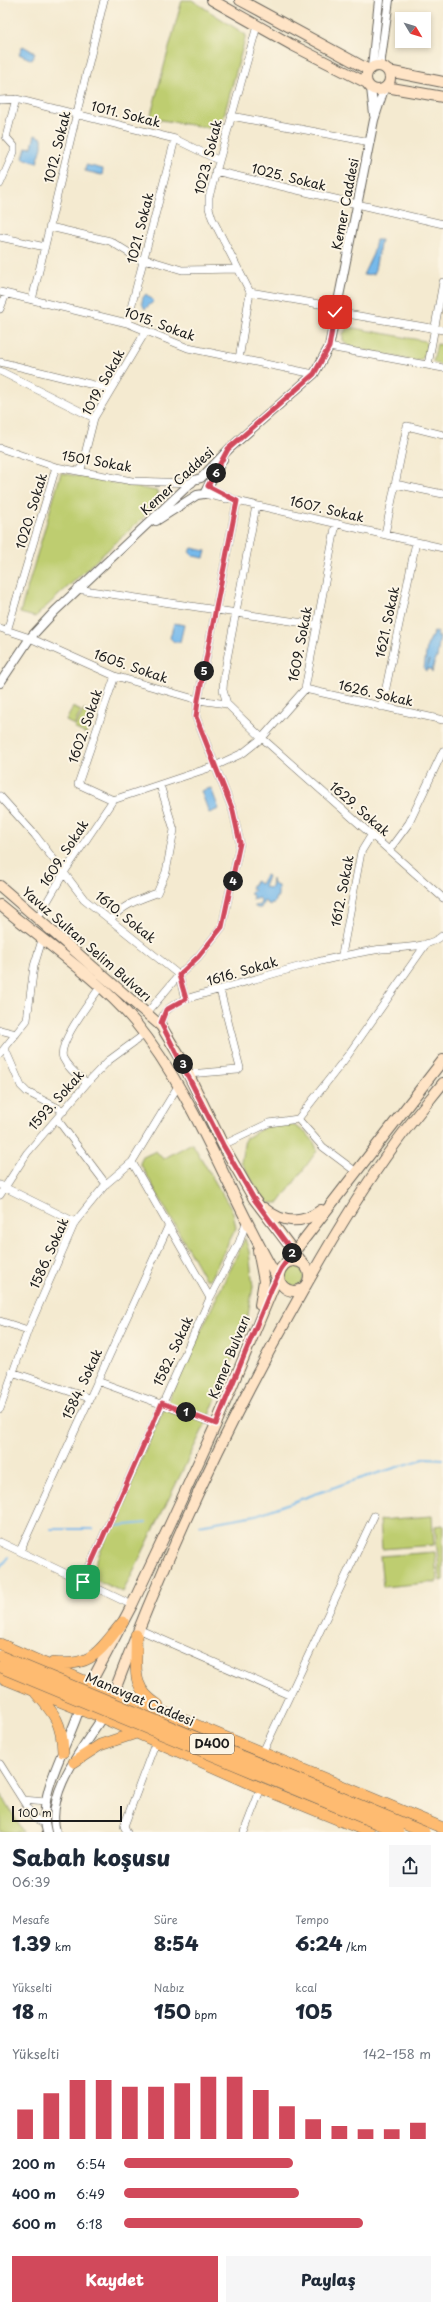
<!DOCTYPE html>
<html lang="tr">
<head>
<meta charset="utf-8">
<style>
	:root { --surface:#fff; --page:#f6f6f7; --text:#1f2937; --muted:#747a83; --accent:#d1495b }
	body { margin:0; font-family:"Playpen Sans",sans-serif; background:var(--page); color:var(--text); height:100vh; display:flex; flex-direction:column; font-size:15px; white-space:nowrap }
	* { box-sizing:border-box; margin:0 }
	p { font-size:13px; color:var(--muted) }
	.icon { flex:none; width:22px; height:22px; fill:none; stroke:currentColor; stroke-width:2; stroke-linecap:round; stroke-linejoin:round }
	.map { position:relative; height:1832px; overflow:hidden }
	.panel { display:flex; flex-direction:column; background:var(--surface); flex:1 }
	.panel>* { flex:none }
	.needle { width:26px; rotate:128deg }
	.buttons { position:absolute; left:395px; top:12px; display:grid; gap:8px }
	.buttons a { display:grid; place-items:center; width:36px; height:36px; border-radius:0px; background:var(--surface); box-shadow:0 2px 6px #0003; font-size:20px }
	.scale { position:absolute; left:12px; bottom:10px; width:110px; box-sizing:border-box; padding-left:4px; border:2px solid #1c1c1c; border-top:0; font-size:11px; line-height:14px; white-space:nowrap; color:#1c1c1c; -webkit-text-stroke:3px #fcf5e5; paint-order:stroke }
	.pin { position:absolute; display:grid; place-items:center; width:34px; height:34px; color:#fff; margin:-17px; border-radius:8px; box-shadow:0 2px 6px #0006 }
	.km { position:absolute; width:20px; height:20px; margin:-10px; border-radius:50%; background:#222; color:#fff; font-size:11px; line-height:20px; text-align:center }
	.round { display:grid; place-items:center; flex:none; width:42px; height:42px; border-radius:0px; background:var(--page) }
	.summary { display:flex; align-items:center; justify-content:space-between; height:68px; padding:0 12px }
	h1 { font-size:22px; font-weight:800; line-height:30px }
	.metrics { display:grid; grid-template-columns:repeat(3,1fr); gap:6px; height:68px; padding:4px 12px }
	.metrics div { display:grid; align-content:center }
	.metrics b { font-size:20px; font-weight:800 }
	.metrics small { font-size:11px; font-weight:400 }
	.metrics p { font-size:11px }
	.chart { height:112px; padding:8px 12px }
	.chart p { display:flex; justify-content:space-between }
	.chart svg { width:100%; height:72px; margin-top:4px; stroke:var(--accent); stroke-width:6 }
	.button { display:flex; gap:8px; margin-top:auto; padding:8px 12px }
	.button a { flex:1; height:46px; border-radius:0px; background:var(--accent); color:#fff; font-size:16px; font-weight:800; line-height:46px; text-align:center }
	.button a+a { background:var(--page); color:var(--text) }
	ul { padding:0 12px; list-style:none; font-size:13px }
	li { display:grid; grid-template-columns:64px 48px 1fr; align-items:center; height:30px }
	li i { height:10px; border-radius:5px; background:var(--accent) }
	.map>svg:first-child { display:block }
	.green { fill:#becd6f; stroke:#6d7446 }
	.water { fill:#76b9eb; stroke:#496a84 }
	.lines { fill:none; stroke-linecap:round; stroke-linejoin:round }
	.stream { stroke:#76b9eb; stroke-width:2 }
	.minor-casing { stroke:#68645b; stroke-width:8 }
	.tertiary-casing { stroke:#68645b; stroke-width:10 }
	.secondary-casing { stroke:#68645b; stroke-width:12 }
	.trunk-casing { stroke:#68645b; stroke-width:12 }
	.minor { stroke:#fff; stroke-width:7 }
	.tertiary { stroke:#fff; stroke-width:8 }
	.secondary { stroke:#ffe4c6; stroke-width:10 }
	.trunk { stroke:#febb71; stroke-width:11 }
	.trunk-bridge-casing { stroke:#68645b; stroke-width:12; stroke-linecap:butt }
	.trunk-bridge { stroke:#febb71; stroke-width:11 }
	.route-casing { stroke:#fff; stroke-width:8 }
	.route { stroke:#d1495b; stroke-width:5 }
	.labels { text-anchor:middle; stroke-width:4; stroke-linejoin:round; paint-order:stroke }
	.shield { fill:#fcf5e5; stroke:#5f5d58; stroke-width:1 }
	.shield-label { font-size:12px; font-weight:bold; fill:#1c1c1c }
	.street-label { font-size:13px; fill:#1c1c1c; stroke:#fcf5e5 }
</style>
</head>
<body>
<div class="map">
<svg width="443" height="1832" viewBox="0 0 443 1832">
	<rect width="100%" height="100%" fill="#fcf5e5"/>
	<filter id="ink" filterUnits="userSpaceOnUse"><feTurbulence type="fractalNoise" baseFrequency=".025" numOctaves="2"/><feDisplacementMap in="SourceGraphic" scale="8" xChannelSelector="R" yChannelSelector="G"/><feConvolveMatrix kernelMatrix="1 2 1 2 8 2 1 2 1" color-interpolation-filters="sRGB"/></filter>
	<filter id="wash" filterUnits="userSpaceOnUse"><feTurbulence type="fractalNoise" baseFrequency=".012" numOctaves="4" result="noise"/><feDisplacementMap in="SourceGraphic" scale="16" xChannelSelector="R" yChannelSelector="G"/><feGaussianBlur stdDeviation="0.9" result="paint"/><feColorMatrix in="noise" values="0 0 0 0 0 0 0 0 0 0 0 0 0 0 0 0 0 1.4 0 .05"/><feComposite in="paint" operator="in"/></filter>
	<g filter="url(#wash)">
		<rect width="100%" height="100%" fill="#f4ead0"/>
		<path class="green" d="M182,0H192L246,35L220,130L150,118Z
			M348,327L425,341L427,344L426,353L421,360L415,361L349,347L343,340V334Z
			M437,344L443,345V366L433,362Z
			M61,473L157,491L160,502L35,617L20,613Z
			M73,707L81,711L74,725L66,721Z
			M84,710L95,716L86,734L74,728Z
			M289,1123C301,1129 315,1137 317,1151L279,1203H268L260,1194L241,1162L245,1139L265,1127Z
			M192,1143L233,1212L236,1228L210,1279H205L140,1163L143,1157L156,1151L163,1159Z
			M245,1238L249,1251L253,1287L246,1326L205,1425L123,1592L89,1577L166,1404Z
			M284 1276a10 10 0 1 1 20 0a10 10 0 1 1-20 0Z
			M432,1516L434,1545L382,1549L380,1520Z
			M443,1525V1580L440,1581L435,1526Z
			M435,1552L437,1582L383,1587L380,1556Z
			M0,1792L23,1832H0Z"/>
		<path class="water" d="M23,46L35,53L32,60L19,54Z
			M35,135L42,138V147L37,163L23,158L26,148L32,147Z
			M86,165L103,169L102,175L85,171Z
			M376,240H381L374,274L363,275L373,254Z
			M146,294L154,301L145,309C141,303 141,299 146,294Z
			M192,548L206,551L204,558L193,556L189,552Z
			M174,623L184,625L180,642H174L170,638Z
			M434,632H438L437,636H440L437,658L435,659L432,672L431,669H427L429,660L426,671L424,669L427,646Z
			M211,788L219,809L209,813L201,791Z
			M266,875L268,876L264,887L271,888L272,879L273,884L278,886V897H276L274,903H271L270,905L264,901L261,908H257L254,906L260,905L261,900L259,898L252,900L253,895L250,894L254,890L251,889L252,886H254L255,881L261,884Z"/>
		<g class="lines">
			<path class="stream" d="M199,1525L256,1515L352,1481L427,1458L443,1459
				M115,1526L146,1523
				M51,1529H93
				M0,1568L9,1557"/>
		</g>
	</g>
	<g filter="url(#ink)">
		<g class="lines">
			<defs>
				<path id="minor" d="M0,100L16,99L175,139L218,160
					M231,116L370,142
					M215,171L443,224
					M0,184L14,152V146L6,137L16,99
					M50,227L110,241L144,262L149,260L182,270L238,269
					M0,237L45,247
					M0,292L127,323L188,348L314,374
					M250,292L336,307
					M32,300L104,0
					M0,309L6,294
					M335,312L443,330
					M127,323L175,139
					M329,347L443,368
					M239,359L250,292L212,218L209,208V197L257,26
					M0,362L110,389
					M428,365L443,282
					M0,371L94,418
					M0,448L56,467L132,481L192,483
					M81,470L94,418L146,331
					M395,484L443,494
					M208,487L237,501L443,548
					M204,494L227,499
					M256,506L224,675L223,690L227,704L262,738L443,898
					M385,534L407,426L443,435
					M77,589L317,625
					M0,628L30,638L115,676L198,700L227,704
					M7,631L56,467
					M305,689L443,720
					M382,707L416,542
					M0,796L35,835L84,899L179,975L185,999
					M113,800L78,784L115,676
					M389,850L409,823L443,751
					M37,919L65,871L113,800L215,766L243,753L262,738L305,689L336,523
					M110,920C124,904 138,900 157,893L166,872L174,830L160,785
					M342,955L361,852L372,834
					M147,1013L179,975L198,957L222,927L240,843L233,811L196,717L198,700L237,501
					M161,1026C161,1010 173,1005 185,999C249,982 311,960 375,950C395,947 429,949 443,935
					M0,1030L16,1034
					M5,1049L21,1086L27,1092L64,1111
					M0,1054L27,1020L34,966L42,940
					M188,1074L238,1070L240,1068L220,990
					M87,1083C79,1076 68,1069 63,1058C57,1043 91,1001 100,987
					M57,1119L106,1184
					M298,1119L323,1147L355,1171
					M223,1145L269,1123L298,1119L348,1055L426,944
					M132,1162L210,1298
					M0,1185L75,1222
					M0,1195L27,1153L87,1083L108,1061L145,1034
					M0,1321L28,1330
					M12,1372L89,1398
					M97,1381L216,1424
					M0,1409L28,1330L75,1222L106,1184L132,1162L178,1086
					M0,1542L132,1605
					M20,1551L168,1227
					M83,1581L210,1298L239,1243L247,1220
					M138,1629L289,1695
					M263,1752L374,1516
					M0,1764L34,1818L44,1823
					M23,1800L46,1802
					M127,1832L124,1826L156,1741
					M244,1832L261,1788"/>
				<path id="tertiary" d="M380,66L389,0
					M372,67L379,0
					M371,88L374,115
					M156,521L197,495L204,494L223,459
					M0,683L30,638L55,611L194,480L201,478L229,449L314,374L329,347L374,120L384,89
					M47,1832C35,1794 71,1742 81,1704
					M56,1832C45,1791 85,1746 105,1713"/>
				<path id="secondary" d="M212,0L292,45L367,83
					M240,0L369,70
					M366 78a12 12 0 1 1 24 0a12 12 0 1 1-24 0Z
					M388,71L443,82
					M386,87L443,97
					M0,886L161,1026L180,1057L223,1145L254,1199L305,1266
					M0,905C43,941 100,980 135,1022C196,1096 230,1199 279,1281
					M264,1208C282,1223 302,1225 321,1210
					M258,1250L264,1281L260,1305
					M279 1276a15 15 0 1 1 30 0a15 15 0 1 1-30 0Z
					M87,1690L132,1605L172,1520L216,1424L281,1269L443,1060
					M111,1700C163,1563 223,1431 296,1303C326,1249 358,1194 395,1144C410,1123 427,1103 443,1083"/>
				<path id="trunk" d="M136,1635C138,1666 128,1686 158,1705
					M0,1644L98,1687
					M53,1663C94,1667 99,1650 123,1622
					M0,1677L89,1713
					M106,1690L179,1718L443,1828
					M36,1693C55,1714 62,1723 63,1752
					M94,1714L261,1788L369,1832
					M74,1762L100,1745L136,1733"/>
			</defs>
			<use href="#minor" class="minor-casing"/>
			<use href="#tertiary" class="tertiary-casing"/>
			<use href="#secondary" class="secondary-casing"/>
			<use href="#trunk" class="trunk-casing"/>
			<use href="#minor" class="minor"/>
			<use href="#tertiary" class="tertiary"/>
			<use href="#secondary" class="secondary"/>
			<use href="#trunk" class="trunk"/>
			<defs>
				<path id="trunk-bridge" d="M0,1656L424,1832
					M0,1667L398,1832"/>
			</defs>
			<use href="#trunk-bridge" class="trunk-bridge-casing"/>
			<use href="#trunk-bridge" class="trunk-bridge"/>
		</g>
	</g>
	<g class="lines" filter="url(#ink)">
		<defs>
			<path id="route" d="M83,1582L162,1403L216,1424L271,1290L281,1269L293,1252L254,1199L223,1145L161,1023L166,1010L186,999L179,975L198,957L222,927L240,843L233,811L196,717L198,700L237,501L208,486L228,449L314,374L329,347L335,312"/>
		</defs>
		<use href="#route" class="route-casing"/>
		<use href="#route" class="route"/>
	</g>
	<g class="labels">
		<rect class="shield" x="190" y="1734" width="44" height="20" rx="3"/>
		<g class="shield-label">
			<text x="212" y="1748">D400</text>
		</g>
		<g class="street-label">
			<text transform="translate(126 114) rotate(14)" y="5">1011. Sokak</text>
			<text transform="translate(57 147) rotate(-76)" y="5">1012. Sokak</text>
			<text transform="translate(208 157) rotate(-76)" y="5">1023. Sokak</text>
			<text transform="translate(289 177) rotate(14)" y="5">1025. Sokak</text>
			<text transform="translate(345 204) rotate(-79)" y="5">Kemer Caddesi</text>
			<text transform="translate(140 228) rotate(-76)" y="5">1021. Sokak</text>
			<text transform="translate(160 324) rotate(20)" y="5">1015. Sokak</text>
			<text transform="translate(103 382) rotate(-61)" y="5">1019. Sokak</text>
			<text transform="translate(97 461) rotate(10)" y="5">1501 Sokak</text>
			<text transform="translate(177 481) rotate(-42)" y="5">Kemer Caddesi</text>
			<text transform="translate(327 509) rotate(13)" y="5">1607. Sokak</text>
			<text transform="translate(31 511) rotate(-73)" y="5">1020. Sokak</text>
			<text transform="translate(387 622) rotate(-78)" y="5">1621. Sokak</text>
			<text transform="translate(300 644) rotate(-79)" y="5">1609. Sokak</text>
			<text transform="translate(131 666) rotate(19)" y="5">1605. Sokak</text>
			<text transform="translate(376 693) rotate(13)" y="5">1626. Sokak</text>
			<text transform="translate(85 726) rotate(-71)" y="5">1602. Sokak</text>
			<text transform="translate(360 809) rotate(41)" y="5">1629. Sokak</text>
			<text transform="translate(64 853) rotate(-57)" y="5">1609. Sokak</text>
			<text transform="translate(342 891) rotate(-79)" y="5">1612. Sokak</text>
			<text transform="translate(126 917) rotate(39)" y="5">1610. Sokak</text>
			<text transform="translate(87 944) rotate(41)" y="5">Yavuz Sultan Selim Bulvarı</text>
			<text transform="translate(242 971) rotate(-16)" y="5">1616. Sokak</text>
			<text transform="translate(56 1100) rotate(-48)" y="5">1593. Sokak</text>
			<text transform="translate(49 1253) rotate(-66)" y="5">1586. Sokak</text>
			<text transform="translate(173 1351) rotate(-65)" y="5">1582. Sokak</text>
			<text transform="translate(229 1357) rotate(-68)" y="5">Kemer Bulvarı</text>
			<text transform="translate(82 1384) rotate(-65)" y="5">1584. Sokak</text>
			<text transform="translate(140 1699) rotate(23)" y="5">Manavgat Caddesi</text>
		</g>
	</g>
</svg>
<div class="buttons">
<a><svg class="needle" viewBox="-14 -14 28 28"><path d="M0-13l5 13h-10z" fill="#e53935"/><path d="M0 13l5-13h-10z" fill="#747a83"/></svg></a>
</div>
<div class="scale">100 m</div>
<div class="pin" style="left:83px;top:1582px;background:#1e9e55"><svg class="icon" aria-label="arrive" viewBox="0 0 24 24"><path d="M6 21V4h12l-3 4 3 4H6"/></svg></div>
<div class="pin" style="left:335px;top:312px;background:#d93025"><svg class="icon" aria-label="check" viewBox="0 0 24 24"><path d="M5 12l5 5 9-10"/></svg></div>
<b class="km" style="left:186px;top:1412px">1</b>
<b class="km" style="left:292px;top:1253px">2</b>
<b class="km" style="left:183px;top:1064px">3</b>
<b class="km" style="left:233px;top:881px">4</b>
<b class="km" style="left:204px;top:671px">5</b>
<b class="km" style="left:216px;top:473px">6</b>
</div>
<section class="panel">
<div class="summary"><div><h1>Sabah koşusu</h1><p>06:39</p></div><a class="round"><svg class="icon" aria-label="share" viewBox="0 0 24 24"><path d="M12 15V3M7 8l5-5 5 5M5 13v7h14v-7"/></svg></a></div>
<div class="metrics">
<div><p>Mesafe</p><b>1.39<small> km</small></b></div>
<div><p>Süre</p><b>8:54</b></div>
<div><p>Tempo</p><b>6:24<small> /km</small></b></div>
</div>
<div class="metrics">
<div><p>Yükselti</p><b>18<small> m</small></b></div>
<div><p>Nabız</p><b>150<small> bpm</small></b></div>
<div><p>kcal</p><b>105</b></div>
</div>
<div class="chart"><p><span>Yükselti</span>142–158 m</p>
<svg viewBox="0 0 160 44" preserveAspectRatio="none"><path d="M5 44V26M15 44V16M25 44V8M35 44V8M45 44V12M55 44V12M65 44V10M75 44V6M85 44V6M95 44V14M105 44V24M115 44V32M125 44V36M135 44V38M145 44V38M155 44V34"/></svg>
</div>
<ul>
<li><b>200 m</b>6:54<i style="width:55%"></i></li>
<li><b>400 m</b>6:49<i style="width:57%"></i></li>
<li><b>600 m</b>6:18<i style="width:78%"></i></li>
</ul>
<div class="button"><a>Kaydet</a><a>Paylaş</a></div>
</section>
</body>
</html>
